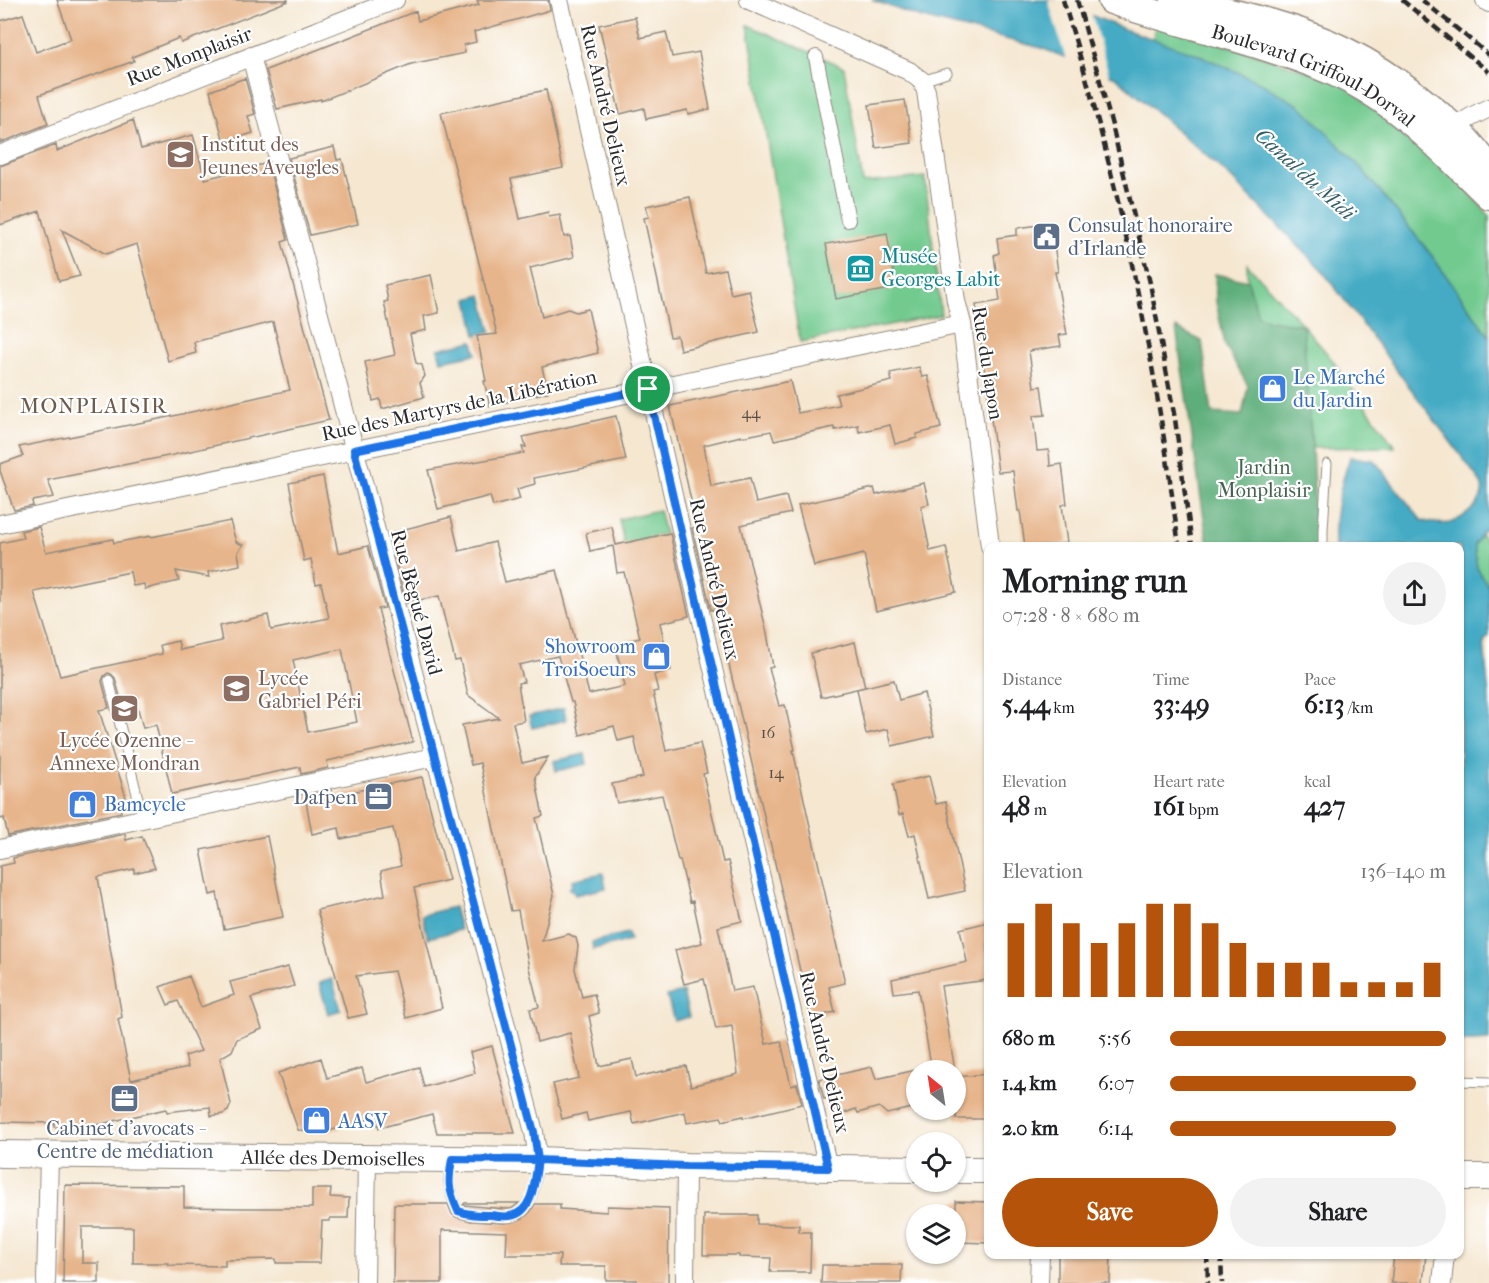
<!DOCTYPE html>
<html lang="en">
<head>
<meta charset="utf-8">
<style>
	:root { --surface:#fff; --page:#f2f2f2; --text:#202124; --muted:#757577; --accent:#b45309 }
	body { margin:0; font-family:"IM FELL French Canon",serif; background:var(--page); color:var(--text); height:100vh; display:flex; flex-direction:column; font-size:22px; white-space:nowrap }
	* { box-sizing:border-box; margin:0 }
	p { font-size:20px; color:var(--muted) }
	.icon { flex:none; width:33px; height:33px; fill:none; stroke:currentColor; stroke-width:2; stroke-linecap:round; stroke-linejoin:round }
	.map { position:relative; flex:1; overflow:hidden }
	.panel { position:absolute; left:984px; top:542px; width:480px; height:717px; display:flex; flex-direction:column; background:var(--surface); border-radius:12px; box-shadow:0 2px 4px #0004 }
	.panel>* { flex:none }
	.needle { width:39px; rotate:330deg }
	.buttons { position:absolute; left:906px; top:1060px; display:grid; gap:12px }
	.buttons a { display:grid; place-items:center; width:60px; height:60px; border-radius:50%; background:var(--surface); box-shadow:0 2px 4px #0004; font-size:30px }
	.pin { position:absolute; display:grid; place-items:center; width:51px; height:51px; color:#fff; margin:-26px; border:3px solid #fff; border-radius:50%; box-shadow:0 2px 6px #0007 }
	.round { display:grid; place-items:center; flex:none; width:63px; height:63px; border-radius:32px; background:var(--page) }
	.headline { display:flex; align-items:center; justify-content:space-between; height:102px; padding:0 18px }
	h1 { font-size:33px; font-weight:800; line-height:45px }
	.metrics { display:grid; grid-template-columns:repeat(3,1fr); gap:9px; height:102px; padding:6px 18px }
	.metrics div { display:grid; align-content:center }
	.metrics b { font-size:26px; font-weight:800 }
	.metrics small { font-size:16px; font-weight:400 }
	.metrics p { font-size:16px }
	.chart { height:168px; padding:12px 18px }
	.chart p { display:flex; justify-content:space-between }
	.chart svg { width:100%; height:108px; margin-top:6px; stroke:var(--accent); stroke-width:6 }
	.primary-button { display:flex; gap:12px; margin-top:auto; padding:12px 18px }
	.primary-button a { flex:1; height:69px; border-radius:36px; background:var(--accent); color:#fff; font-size:24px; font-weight:800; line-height:69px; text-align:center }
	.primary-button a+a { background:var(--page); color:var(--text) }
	ul { padding:0 18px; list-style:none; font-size:20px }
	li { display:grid; grid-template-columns:96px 72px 1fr; align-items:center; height:45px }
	li i { height:15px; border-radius:8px; background:var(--accent) }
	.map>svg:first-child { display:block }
	.green { fill:#72ca8f; stroke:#4e7a5d; stroke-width:1.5 }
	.forest { fill:#5dae7a; stroke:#446c52; stroke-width:1.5 }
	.water { fill:#45abc4; stroke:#386b78; stroke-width:1.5 }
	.pier { fill:#f5e7d0 }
	.building { fill:#e7b58b; fill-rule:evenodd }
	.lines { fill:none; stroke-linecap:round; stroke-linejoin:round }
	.service-casing { stroke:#90897e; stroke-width:11 }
	.pedestrian-casing { stroke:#90897e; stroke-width:16 }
	.minor-casing { stroke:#90897e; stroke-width:20 }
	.secondary-casing { stroke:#90897e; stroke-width:28 }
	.primary-casing { stroke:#90897e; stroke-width:31 }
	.service { stroke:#fff; stroke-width:9 }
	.pedestrian { stroke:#fff; stroke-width:14 }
	.minor { stroke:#fff; stroke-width:18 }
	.secondary { stroke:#fff; stroke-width:26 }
	.primary { stroke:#fff; stroke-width:28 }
	.rail { stroke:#2b2b2b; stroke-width:4.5; stroke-dasharray:9 4.5; stroke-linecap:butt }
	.route-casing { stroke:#fff; stroke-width:12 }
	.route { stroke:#1a73e8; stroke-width:8 }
	.labels { text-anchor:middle; stroke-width:4.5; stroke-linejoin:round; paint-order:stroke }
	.number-label { font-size:16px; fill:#5a4e43 }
	.street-label { font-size:20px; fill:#2b2b2b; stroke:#fff }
	.education-label { font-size:20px; fill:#785e54; stroke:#fff; text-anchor:start }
	.service-label { font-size:20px; fill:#4e5e75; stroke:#fff; text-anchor:start }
	.culture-label { font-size:20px; fill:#0d838f; stroke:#fff; text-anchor:start }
	.shop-label { font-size:20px; fill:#366cbe; stroke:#fff; text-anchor:start }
	.park-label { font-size:20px; fill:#44634e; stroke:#fff }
	.water-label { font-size:21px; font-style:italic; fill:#355e68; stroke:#fff }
	.neighbourhood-label { font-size:21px; letter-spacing:1.5px; fill:#6d5b4d; stroke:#fff }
</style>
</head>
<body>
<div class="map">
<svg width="1489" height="1283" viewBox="0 0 1489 1283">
	<rect width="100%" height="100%" fill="#fff"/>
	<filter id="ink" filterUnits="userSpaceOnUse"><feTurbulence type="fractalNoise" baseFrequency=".0167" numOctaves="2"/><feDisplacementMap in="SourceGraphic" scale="12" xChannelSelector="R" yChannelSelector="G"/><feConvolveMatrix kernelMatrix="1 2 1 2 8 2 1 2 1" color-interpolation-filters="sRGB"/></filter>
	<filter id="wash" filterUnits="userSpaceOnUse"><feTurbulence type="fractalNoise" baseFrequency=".008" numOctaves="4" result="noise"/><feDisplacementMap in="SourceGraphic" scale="24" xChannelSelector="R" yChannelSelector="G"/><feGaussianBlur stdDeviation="1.35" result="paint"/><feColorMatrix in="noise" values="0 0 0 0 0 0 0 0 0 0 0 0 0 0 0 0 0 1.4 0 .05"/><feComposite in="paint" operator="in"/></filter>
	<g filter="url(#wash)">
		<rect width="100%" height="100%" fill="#f5e7d0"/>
		<path class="green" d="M1156,22L1341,82L1433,152L1489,215V336L1429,252L1361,168L1302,108L1257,81L1194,53L1153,40Z
			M748,25L844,67L863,183L925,177L941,315L800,342Z
			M1247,264L1303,325L1330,357L1395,447L1312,448L1303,328L1252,430Z
			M659,510L665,534L624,544L619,519Z
			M1481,535L1489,545V588L1477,568L1474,544Z"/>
		<path class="forest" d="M1215,274L1248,281L1258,316L1269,320L1303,325L1312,448L1317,546H1208L1176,328L1202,341L1212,413L1242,415L1248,386L1225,345L1216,302Z"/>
		<path class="water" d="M872,0H1055L1124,29L1194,53L1257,81L1302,107L1361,168L1429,252L1489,336V528L1483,531L1474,545L1477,568L1489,588V637L1484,641L1489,700V1040L1460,1042V546H1335C1333,514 1340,487 1350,457L1374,460L1422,521C1430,522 1442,525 1450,523C1464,518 1486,502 1482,486C1481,483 1479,480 1477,477L1321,269L1225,172L1116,77L1041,48L919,17Z
			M482,295L491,331L476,335L468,299Z
			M473,341L476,354L441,361L438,349Z
			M564,708L566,720L532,728L529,716Z
			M585,754L587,764L556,771L554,761Z
			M603,873L606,888L575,895L574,891L570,889V887L573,884L572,880Z
			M454,907L460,930L428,938L422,915Z
			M628,933L630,941L593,949L592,942Z
			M332,979L341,1010L328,1014L319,983Z
			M683,992L689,1017L674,1021L667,996Z"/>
		<path class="pier" d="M1048,0H1062L1091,12L1110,78L1066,60Z"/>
		<g id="blocks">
			<path class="building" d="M57,0H288V1L181,43L179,38L132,57L134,61L39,95L48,124L0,143V21L23,14L36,52L71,39Z
				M477,0H548L550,10L474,32L476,42L464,45L465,53L411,64L321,101V99L277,109L266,70L416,11L418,21L479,5Z
				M635,17L640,38L666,32L672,57L699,52L710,109L688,114L687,110L646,119L644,108L620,114L599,25Z
				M245,78L255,114L248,116L253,133L224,142L210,91Z
				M546,90L563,168L511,179L520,219L548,212L549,217L560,215L564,237L570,236L574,257L530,268L542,317L568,309L576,312L588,309L598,353L542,367L548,392L490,406L484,381H486L477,336L497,334L441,113Z
				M905,100L912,143L876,148L869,105Z
				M133,120L141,149L193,135L205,179L268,163L288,240L282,242L329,420L173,455L48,480L54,497L32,501L33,506L14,510L0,471V464L23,456L19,447L164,418L290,390L273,322L194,342L196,353L168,361L137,244L106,254L62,230L80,276L59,281L40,211L0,225V166L56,145L57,151Z
				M334,147L337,160L342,159L358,224L310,235L289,158Z
				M690,197L706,273L725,269L731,294L749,290L759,332L680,350L677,336L670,337L644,218L649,217L646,206Z
				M1047,224L1048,230H1052L1058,272H1055L1067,334L1059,335L1061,346L1029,351L1034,387L1041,386L1045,415L1033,416L1037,451L1049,450L1050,466L1062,464L1067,504L1062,505L1067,543L1044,546H1025L1020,511H1018L1013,471L998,472L976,305L1000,301L994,255L999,253L997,238L1017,235V228Z
				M887,233L896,288L836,299L826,244Z
				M431,275L439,313L424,316L426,330L410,334L416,363L422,365L425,376L420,383L424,397L382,409L380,399L373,401L365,362L395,355L384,302L388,301L385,285Z
				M919,367L922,377L928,376L941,428L917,434V438L895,444L890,425L859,432L858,425L835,430L834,427L774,440L771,431L741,437V436L704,445L711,486L750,478L756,503L786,496L791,513L741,525L767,633L773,667L769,668L779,706L785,705L795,750H793L845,983L829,987L835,1012L811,1018L716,609L711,610L692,528L697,527L670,406L790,381L798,413L839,405L836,394L892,381L890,373Z
				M616,416L626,460L534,478L535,484L517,489L520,499L493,506L490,496L438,509L428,470L524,453L522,447H526L523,437Z
				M323,476L338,553L368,546L385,608L378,609L413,742L327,761L328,768L301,774L300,767L172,794L156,725L143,728L136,701L122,704L115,678L111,674L108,673L104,676L102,681L109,708L99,710L126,797L118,799L121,812L8,836L4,818L0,819V543L23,538L21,531L39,527L46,552L113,539L114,543L151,536V537L230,521L236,542L243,545L238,552L240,565L208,572L209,577L176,571L179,581L145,589L144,584L133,586L130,572L34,592L60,676L162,654L160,645L178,641L180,650L222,641L219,626L268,615L271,630L329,618L321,583L316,584L311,559L304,561L289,483ZM342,649L357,722L308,732L293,660Z
				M924,483L929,504L921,506L930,551L946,547L956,592L876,611L864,554L814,566L798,505L874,488L876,495Z
				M451,517L459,551L495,542L505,582L557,570L589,694L625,686L615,644L640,638L624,572L617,573L613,546L590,551L586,533L612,527L616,545L670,533L689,616L660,623L671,670L654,675L658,691L653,692L666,751L700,743L707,773L703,774L723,862L728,861L742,921L718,927L732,991L753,987L766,1044L781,1041L791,1086L797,1084L802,1104L743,1118V1116L723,1121L721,1117L687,1123L685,1112L634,1124L631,1112L588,1121L586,1113L562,1119L553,1084L579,1078L570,1033L537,1042L530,1009L539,1007L529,968L518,910L511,911L480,763L471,765L462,725L499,718L468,695L460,660L455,661L439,596L406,603L390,540L395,538L394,532ZM558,656L571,702H573L580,735L614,726L618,741L634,737L643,777L612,784L617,803L662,795L678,860H680L690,902L693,901L702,943L675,950L684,984L704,979L716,1029L732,1026L738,1074L691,1086L686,1066L636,1077L632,1059L599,1066L589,1016L599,1013L594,994L582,997L575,969L578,946L576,938L569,934L542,941L554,895L536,818L543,816L535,777L548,757L522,763L513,723L524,721L518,683L524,682L519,665Z
				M855,642L865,687L821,697L811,653Z
				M894,680L899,700L924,693L934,736L892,746L888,729L866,734L857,689Z
				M929,776L936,804L946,802L965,891L929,899L915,834L909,836L903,814L899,815L893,784Z
				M422,777L449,880L414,888L442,1008L406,1018L394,971L356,976L367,1014L348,1018L317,910L385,895L381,871L401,866L393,828L341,839L339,828L312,834L305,796L332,790L333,796Z
				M125,834L126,840L142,836L155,868L134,873V869L98,877L122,1017L118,1019L131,1080L188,1067L185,1056L201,1051L178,1001L168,1005L160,987L189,976L201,1007L234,995L230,982L288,967L294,986L251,998L262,1029L237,1039L232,1051L220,1058L231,1104L228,1111L223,1114L211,1116L210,1107L167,1112L166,1109L96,1125L97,1128L54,1127V1123L0,1122V866L14,863L13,858Z
				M267,836L283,917L224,929L217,893L210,895L201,850Z
				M988,922V980L941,986L955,1071H932L918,990L894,993L892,979L967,962L960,929Z
				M492,1046L515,1133H437L432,1114L379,1128L376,1117L329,1131L298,1130L278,1073L321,1058L327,1078L362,1068L366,1082L419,1067L424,1087L475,1073L470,1052Z
				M872,1067L876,1079L916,1070V1107L887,1114L879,1107L858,1113L856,1109L839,1115L833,1106H831L829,1098L824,1099L819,1079Z
				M988,1074V1119H956V1077Z
				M65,1185L184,1186V1207L242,1208H312V1189H331L330,1197L349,1198L348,1218H330V1221H322L320,1263H276V1259L225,1260V1266L169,1265V1263H133V1227H82V1263H99V1283H63Z
				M956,1201L988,1202V1243L956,1242Z
				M465,1203H519L511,1209H505L463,1205Z
				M394,1204H448L452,1214L456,1217L471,1221L504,1223L513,1222L523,1218L530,1212L535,1204H560V1209L607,1212V1206L669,1208L668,1283H637V1280H606V1266H559L560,1255H506L507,1232L442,1230V1283H393Z
				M704,1215H757V1224L799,1225V1232H811L810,1272H770L771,1258L739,1257V1255H703Z
				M1058,1254H1111L1110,1283H1058Z
				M1394,1254H1426L1423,1283H1391Z
				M822,1265H902L901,1283H821Z"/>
		</g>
	</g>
	<g filter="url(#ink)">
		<use href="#blocks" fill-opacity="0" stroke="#90897e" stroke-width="1.5"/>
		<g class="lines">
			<defs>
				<path id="service" d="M922,81L947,73
					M1323,546V530L1327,464
					M109,680L143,819
					M1460,1083V1081L1489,1082
					M451,1161L449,1182L452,1197L458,1211C470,1215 482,1215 495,1215C501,1216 508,1217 513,1215C534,1209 535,1181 538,1163"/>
				<path id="pedestrian" d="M816,57L848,220"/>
				<path id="minor" d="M559,0L828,1168
					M749,0L909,71L922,81L926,91L956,301L962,324L990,546
					M1485,0L1489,3
					M251,56L534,1132L538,1160
					M1448,135C1460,122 1474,115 1489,108
					M0,155L395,0
					M0,524L962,324
					M0,849L434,757
					M46,1283L49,1156
					M365,1283L367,1158
					M685,1283L686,1166
					M1039,1283L1040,1254
					M1442,1283L1445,1254"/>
				<g id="secondary">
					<path id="s1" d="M0,1154L538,1160L686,1166L916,1169"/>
					<path d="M956,1170H988"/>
					<path d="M1460,1177H1489"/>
				</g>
				<g id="primary">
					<path id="s2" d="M1112,0C1165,19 1220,31 1273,49C1311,61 1348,75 1381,98C1421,126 1454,161 1489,195"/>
					<path d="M1175,0C1219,11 1266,20 1309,36C1361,55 1411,89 1452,127C1466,139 1477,154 1489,168"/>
				</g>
			</defs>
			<use href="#service" class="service-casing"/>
			<use href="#pedestrian" class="pedestrian-casing"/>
			<use href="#minor" class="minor-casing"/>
			<use href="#secondary" class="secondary-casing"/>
			<use href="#primary" class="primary-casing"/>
			<use href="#service" class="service"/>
			<use href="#pedestrian" class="pedestrian"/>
			<use href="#minor" class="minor"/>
			<use href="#secondary" class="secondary"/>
			<use href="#primary" class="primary"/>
			<path class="rail" d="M1063,0C1106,137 1138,278 1161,420C1168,462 1173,504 1179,546
				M1077,0L1092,52L1113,129L1150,283L1175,419L1192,546
				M1402,0L1489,72
				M1422,0L1489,55
				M1207,1254L1208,1283
				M1221,1254L1222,1283"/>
		</g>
	</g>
	<g class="lines" filter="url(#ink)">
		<defs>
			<path id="route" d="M648,389L354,450L534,1132L538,1160L452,1159C448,1183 448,1188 458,1211C469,1215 479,1215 491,1215C497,1216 504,1217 510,1216C534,1213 535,1178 538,1160L686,1166L828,1168L648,389"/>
		</defs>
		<use href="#route" class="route-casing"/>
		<use href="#route" class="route"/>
	</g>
	<defs>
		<symbol id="school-square" viewBox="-11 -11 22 22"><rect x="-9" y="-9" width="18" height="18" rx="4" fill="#8d6e63" stroke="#fff"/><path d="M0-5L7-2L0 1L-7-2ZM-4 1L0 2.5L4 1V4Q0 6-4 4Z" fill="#fff"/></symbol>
		<symbol id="civic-square" viewBox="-11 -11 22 22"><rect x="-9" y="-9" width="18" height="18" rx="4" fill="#5c6f8a" stroke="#fff"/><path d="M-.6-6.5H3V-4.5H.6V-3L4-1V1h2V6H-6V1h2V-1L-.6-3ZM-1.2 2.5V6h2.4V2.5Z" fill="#fff"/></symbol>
		<symbol id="museum-square" viewBox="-11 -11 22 22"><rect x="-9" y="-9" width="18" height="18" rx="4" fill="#0f9aa8" stroke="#fff"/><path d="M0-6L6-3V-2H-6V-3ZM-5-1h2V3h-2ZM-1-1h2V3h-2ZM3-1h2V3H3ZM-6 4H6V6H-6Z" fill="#fff"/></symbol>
		<symbol id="shop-square" viewBox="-11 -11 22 22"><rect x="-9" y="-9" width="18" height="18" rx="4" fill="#3f7fe0" stroke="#fff"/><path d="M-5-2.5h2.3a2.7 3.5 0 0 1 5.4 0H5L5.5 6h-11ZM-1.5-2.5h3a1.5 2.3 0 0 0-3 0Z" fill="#fff"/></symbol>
		<symbol id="office-square" viewBox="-11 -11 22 22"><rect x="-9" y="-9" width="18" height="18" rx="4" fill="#5c6f8a" stroke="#fff"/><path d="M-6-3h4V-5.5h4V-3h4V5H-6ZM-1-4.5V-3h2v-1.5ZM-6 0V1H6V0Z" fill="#fff"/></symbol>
	</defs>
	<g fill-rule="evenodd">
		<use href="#school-square" x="164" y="138" width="33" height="33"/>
		<use href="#civic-square" x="1030" y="220" width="33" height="33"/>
		<use href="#museum-square" x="844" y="252" width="33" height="33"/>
		<use href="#shop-square" x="1256" y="372" width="33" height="33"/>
		<use href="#shop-square" x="640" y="640" width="33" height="33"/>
		<use href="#school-square" x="220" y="672" width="33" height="33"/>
		<use href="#school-square" x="108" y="692" width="33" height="33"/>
		<use href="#office-square" x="362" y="780" width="33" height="33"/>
		<use href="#shop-square" x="66" y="788" width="33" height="33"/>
		<use href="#office-square" x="108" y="1082" width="33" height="33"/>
		<use href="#shop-square" x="300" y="1104" width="33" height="33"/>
	</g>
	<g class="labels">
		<g class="number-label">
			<text x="751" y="418">44</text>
			<text x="768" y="738">16</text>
			<text x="776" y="778">14</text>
		</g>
		<g class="street-label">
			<text transform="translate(189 56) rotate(-21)" y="7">Rue Monplaisir</text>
			<text dy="7" stroke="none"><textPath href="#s2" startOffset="216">Boulevard Griffoul-Dorval</textPath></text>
			<text transform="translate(606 105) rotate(77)" y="7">Rue André Delieux</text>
			<text transform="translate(988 363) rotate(81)" y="7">Rue du Japon</text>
			<text transform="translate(459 405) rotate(-12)" y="7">Rue des Martyrs de la Libération</text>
			<text transform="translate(715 579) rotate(77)" y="7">Rue André Delieux</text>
			<text transform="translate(417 602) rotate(75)" y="7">Rue Bègué David</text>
			<text transform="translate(825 1052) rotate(77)" y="7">Rue André Delieux</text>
			<text dy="7" stroke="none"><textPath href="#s1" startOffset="333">Allée des Demoiselles</textPath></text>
		</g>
		<g class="education-label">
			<text x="201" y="151">Institut des<tspan x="201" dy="23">Jeunes Aveugles</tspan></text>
			<text x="258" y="685">Lycée<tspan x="258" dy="23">Gabriel Péri</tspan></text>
			<text x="125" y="747" text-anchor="middle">Lycée Ozenne -<tspan x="125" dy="23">Annexe Mondran</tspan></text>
		</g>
		<g class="service-label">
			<text x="1068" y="232">Consulat honoraire<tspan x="1068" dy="23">d'Irlande</tspan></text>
			<text x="357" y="804" text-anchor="end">Dafpen</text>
			<text x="125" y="1135" text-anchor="middle">Cabinet d’avocats -<tspan x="125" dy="23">Centre de médiation</tspan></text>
		</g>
		<g class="culture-label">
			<text x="881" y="263">Musée<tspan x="881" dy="23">Georges Labit</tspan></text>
		</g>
		<g class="shop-label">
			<text x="1293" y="384">Le Marché<tspan x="1293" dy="23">du Jardin</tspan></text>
			<text x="636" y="653" text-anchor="end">Showroom<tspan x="636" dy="23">TroiSoeurs</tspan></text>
			<text x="104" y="811">Bamcycle</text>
			<text x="338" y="1128">AASV</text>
		</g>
		<g class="park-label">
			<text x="1264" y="474">Jardin<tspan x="1264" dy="23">Monplaisir</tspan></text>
		</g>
		<g class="water-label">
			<text transform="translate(1305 174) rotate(42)" y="7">Canal du Midi</text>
		</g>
		<g class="neighbourhood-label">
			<text x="94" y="413">MONPLAISIR</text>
		</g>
	</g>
</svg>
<div class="buttons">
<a><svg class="needle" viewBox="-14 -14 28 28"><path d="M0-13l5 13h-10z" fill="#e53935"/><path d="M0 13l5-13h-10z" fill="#757577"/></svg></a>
<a><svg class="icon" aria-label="locate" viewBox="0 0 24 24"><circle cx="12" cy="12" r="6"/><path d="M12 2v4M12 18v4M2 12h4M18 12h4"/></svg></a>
<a><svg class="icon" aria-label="layers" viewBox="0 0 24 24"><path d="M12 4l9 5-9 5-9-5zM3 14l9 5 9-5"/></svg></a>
</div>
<div class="pin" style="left:648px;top:389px;background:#1e9e55"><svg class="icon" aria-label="arrive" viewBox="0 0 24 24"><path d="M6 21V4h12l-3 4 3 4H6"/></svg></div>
<section class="panel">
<div class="headline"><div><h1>Morning run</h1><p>07:28 · 8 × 680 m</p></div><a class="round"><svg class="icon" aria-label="share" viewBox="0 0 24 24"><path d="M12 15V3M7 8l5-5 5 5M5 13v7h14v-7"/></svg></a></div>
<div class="metrics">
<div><p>Distance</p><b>5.44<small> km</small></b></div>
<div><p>Time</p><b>33:49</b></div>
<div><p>Pace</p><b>6:13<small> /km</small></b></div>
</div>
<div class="metrics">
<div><p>Elevation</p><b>48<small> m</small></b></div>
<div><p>Heart rate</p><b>161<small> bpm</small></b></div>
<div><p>kcal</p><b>427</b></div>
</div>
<div class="chart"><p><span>Elevation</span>136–140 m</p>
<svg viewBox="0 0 160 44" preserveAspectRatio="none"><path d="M5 44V14M15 44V6M25 44V14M35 44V22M45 44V14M55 44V6M65 44V6M75 44V14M85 44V22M95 44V30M105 44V30M115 44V30M125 44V38M135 44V38M145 44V38M155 44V30"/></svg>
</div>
<ul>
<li><b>680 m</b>5:56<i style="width:100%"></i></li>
<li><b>1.4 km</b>6:07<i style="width:89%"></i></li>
<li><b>2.0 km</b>6:14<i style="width:82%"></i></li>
</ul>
<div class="primary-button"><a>Save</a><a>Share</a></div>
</section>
</div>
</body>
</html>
